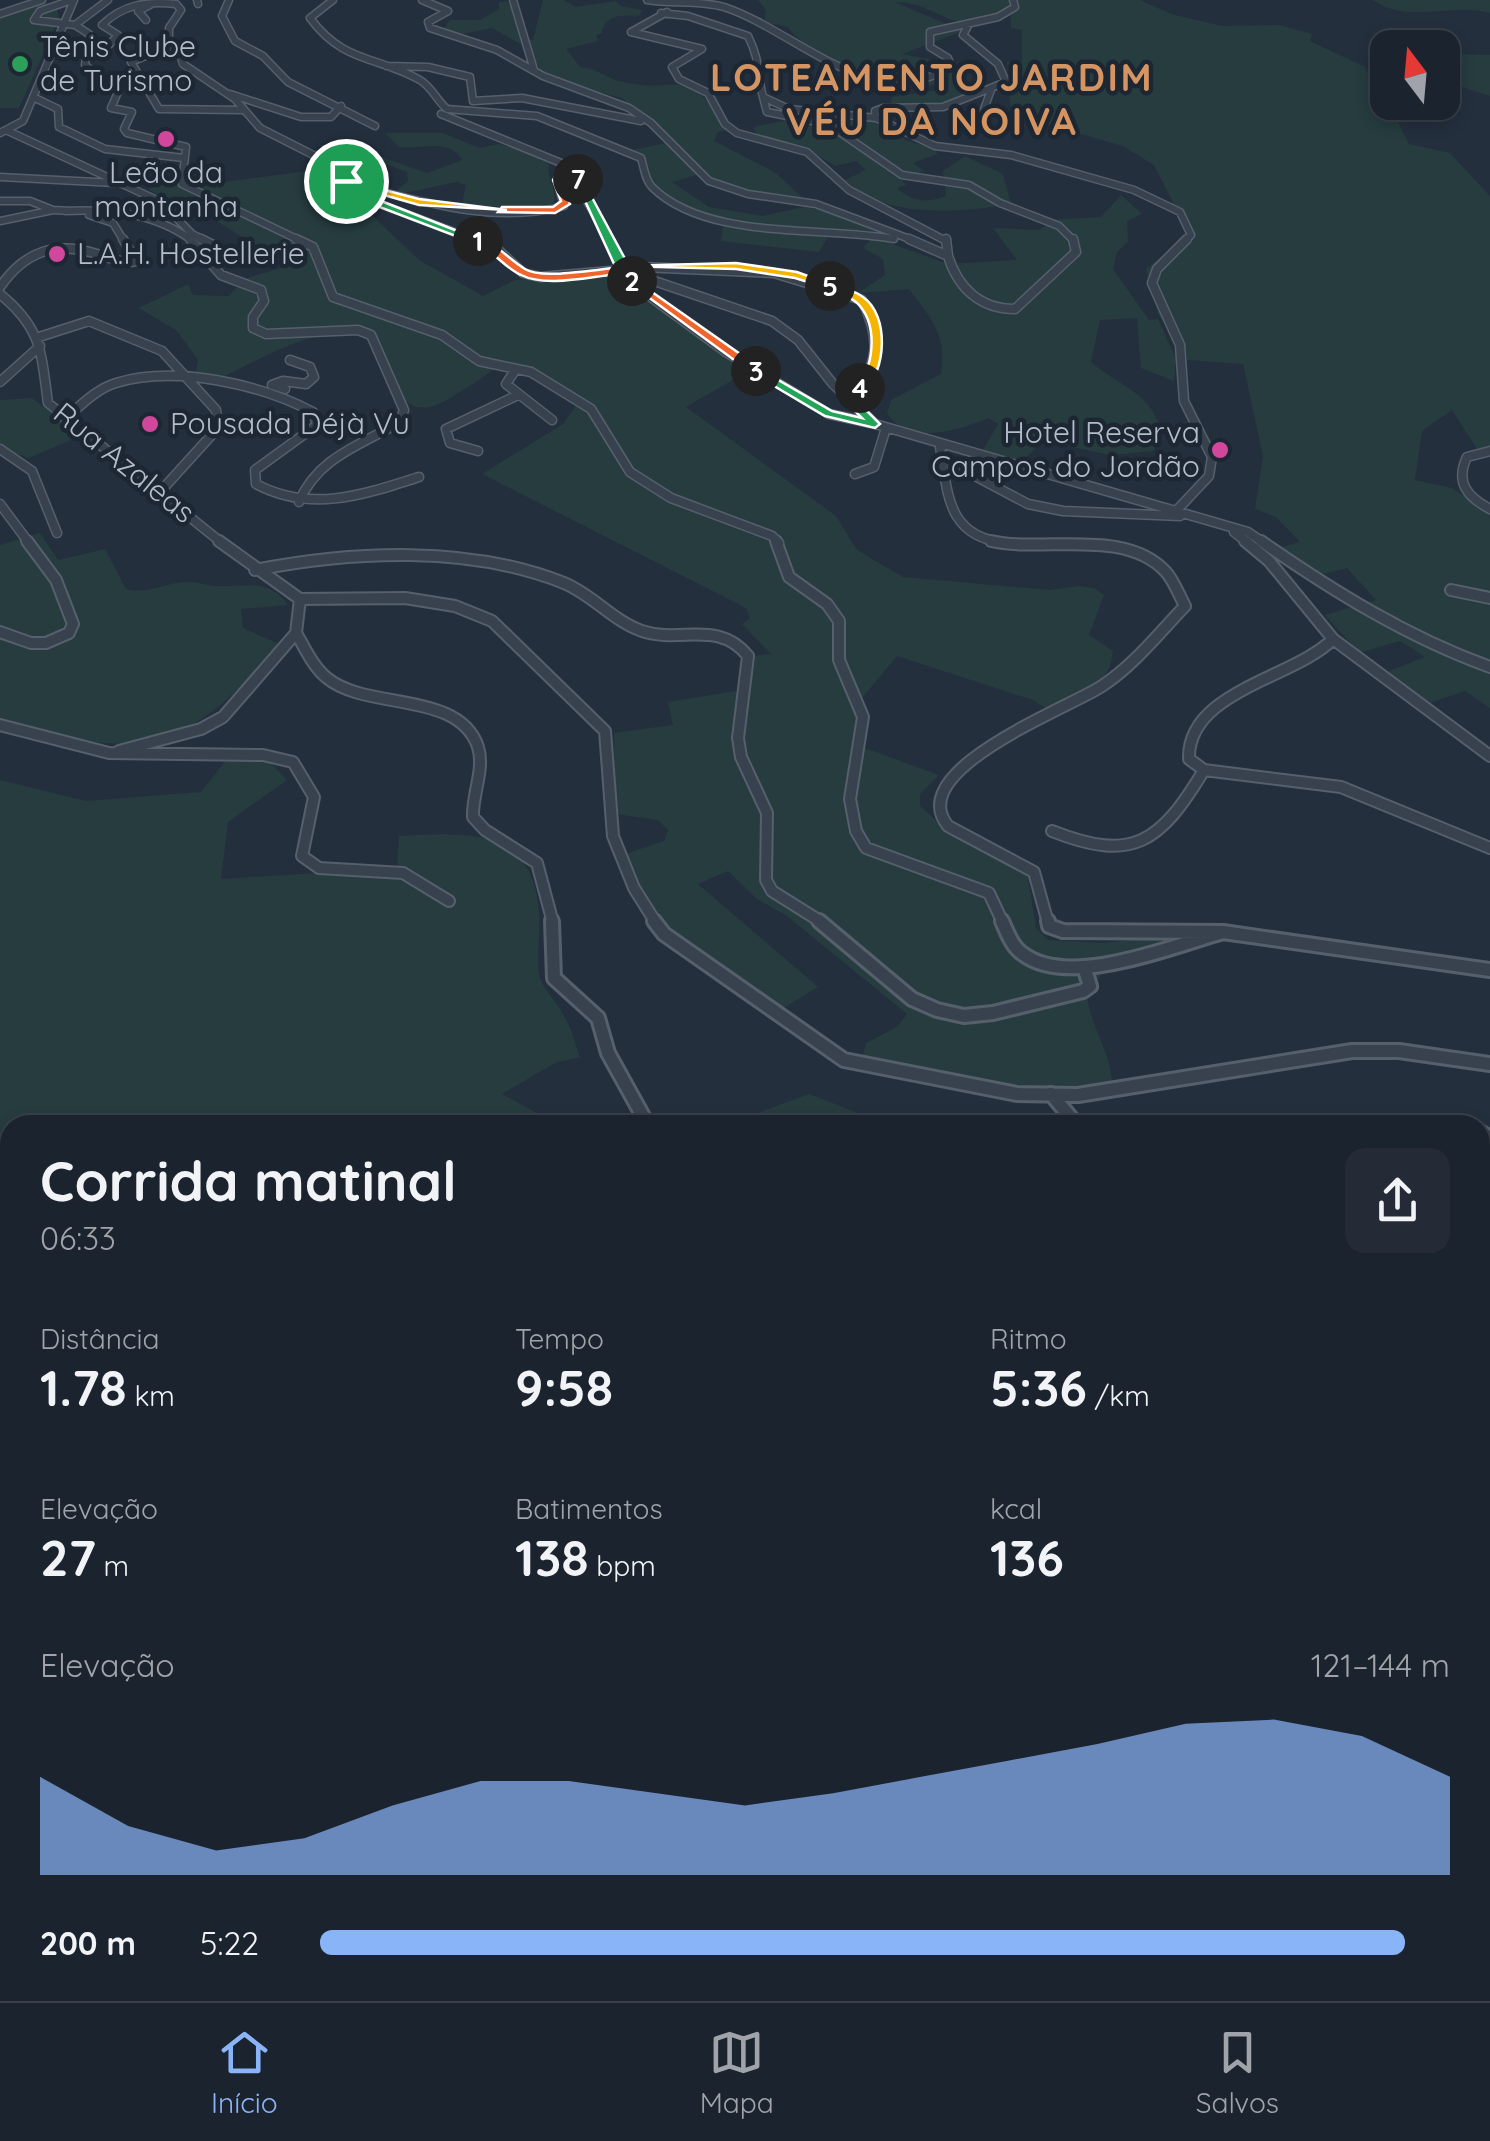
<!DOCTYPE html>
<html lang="pt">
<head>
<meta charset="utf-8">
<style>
	:root { --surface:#1b232e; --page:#242b36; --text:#f1f3f6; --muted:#a0a4aa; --line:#39404a; --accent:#8ab4f8 }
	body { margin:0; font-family:Quicksand,sans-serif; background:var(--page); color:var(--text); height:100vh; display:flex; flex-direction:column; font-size:38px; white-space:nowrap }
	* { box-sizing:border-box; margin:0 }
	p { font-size:32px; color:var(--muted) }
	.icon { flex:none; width:55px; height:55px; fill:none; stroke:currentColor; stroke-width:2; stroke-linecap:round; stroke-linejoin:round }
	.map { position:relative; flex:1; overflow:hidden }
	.side { position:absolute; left:0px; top:1115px; width:1490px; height:888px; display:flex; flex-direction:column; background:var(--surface); border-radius:30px 30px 0 0; box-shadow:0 5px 15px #0003,0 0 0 2px var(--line) }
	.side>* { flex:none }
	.needle { width:65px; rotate:344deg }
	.buttons { position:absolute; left:1370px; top:30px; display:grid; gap:20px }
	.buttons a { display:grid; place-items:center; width:90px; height:90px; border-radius:20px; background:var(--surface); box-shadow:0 5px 15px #0003,0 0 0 2px var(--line); font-size:50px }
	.pin { position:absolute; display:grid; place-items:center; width:85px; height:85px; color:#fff; margin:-42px; border:5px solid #fff; border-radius:50%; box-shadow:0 2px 10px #0007 }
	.km { position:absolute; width:50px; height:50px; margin:-25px; border-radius:50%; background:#222; color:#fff; font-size:28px; line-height:50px; text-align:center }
	.round { display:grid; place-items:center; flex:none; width:105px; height:105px; border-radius:20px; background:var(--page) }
	.overview { display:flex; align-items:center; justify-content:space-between; height:170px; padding:0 40px }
	h1 { font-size:55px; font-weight:700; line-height:75px }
	.figures { display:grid; grid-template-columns:repeat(3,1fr); gap:15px; height:170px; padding:10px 40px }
	.figures div { display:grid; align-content:center }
	.figures b { font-size:50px; font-weight:700 }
	.figures small { font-size:28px; font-weight:400 }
	.figures p { font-size:28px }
	.chart { height:280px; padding:20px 40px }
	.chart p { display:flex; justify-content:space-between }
	.chart svg { width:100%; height:180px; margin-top:10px; fill:var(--accent); opacity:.7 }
	ul { padding:0 40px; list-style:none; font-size:32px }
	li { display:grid; grid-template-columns:160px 120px 1fr; align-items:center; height:75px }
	li i { height:25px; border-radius:12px; background:var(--accent) }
	.tab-bar { display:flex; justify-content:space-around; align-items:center; height:140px; border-top:2px solid var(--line); background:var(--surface); font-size:28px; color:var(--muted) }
	.tab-bar a { display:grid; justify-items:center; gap:5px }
	.tab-bar .on { color:var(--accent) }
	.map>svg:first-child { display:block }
	.green { fill:#263c3f }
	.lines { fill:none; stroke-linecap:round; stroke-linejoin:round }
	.minor-far4-casing { stroke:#565f6c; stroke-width:9 }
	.minor-far3-casing { stroke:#565f6c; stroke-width:11 }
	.minor-far2-casing { stroke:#565f6c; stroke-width:14 }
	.minor-far1-casing { stroke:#565f6c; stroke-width:18 }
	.minor-casing { stroke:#565f6c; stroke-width:20 }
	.minor-far4 { stroke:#38414e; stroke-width:6 }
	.minor-far3 { stroke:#38414e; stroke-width:8 }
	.minor-far2 { stroke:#38414e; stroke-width:10 }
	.minor-far1 { stroke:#38414e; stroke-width:12 }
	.minor { stroke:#38414e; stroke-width:15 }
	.split-1 { fill:#22a559; stroke:#fff; stroke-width:2.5 }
	.split-2 { fill:#f0652b; stroke:#fff; stroke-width:2.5 }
	.split-3 { fill:#f0652b; stroke:#fff; stroke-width:2.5 }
	.split-4 { fill:#22a559; stroke:#fff; stroke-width:2.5 }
	.split-5 { fill:#f5b400; stroke:#fff; stroke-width:2.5 }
	.split-6 { fill:#f5b400; stroke:#fff; stroke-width:2.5 }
	.split-7 { fill:#22a559; stroke:#fff; stroke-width:2.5 }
	.split-8 { fill:#f0652b; stroke:#fff; stroke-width:2.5 }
	.split-9 { fill:#f5b400; stroke:#fff; stroke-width:2.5 }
	.leisure-dot { fill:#2e9e5b; stroke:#1d2633; stroke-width:4 }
	.hotel-dot { fill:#d1479c; stroke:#1d2633; stroke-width:4 }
	.labels { text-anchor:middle; stroke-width:9; stroke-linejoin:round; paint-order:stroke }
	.far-poi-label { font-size:30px; fill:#b4bcc9; stroke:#1d2633; text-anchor:start }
	.far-street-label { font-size:30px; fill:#b4bcc9; stroke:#1d2633 }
	.far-district-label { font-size:38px; font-weight:bold; letter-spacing:2.5px; fill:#d59563; stroke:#1d2633 }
</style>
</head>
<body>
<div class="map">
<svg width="1490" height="2001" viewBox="0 0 1490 2001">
	<rect width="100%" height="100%" fill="#242f3e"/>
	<path class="green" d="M543,0H564L575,7L616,1L621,6L642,10L639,16C623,15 605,14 602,33L596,35L598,41L566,49L580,67C599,69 607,79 623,82C685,96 682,59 727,130L718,132L714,141L776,173L804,199L752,195L700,174L672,182L709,207L763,216L804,207L846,215L913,244L879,232L833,229L819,252L721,241L723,224C699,214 669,204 652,183C643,171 646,160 632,150L671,142L622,98L558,81L541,72L531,50L492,28L449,37L441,32L450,20H480L499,9V2L507,1L518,15L524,38L533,40Z
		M758,0H1009V8C954,45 939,0 894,2L963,31L902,54L932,60L937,72L934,84C905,102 805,54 788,27L764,22L766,10Z
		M1011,0H1140L1171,14L1222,26L1279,25L1312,34L1310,41L1365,67L1379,101L1396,118L1409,144L1450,153L1490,196V452H1479L1452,410L1422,431L1415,480L1452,488L1490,514V708L1465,691L1427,704L1384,673L1425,657L1400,641L1359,653L1325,615L1376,600L1347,568L1318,575L1281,547L1300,542L1276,517L1255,509L1263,456L1243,364L1187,360L1158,314L1146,269L1189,234L1154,165L1123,146L1011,114L1007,62L1022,61V30L1011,28Z
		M1373,0H1490V13C1451,2 1409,25 1373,0Z
		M45,3L57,8L59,19L19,108H0V17Z
		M1442,54L1490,55V96L1443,81Z
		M945,72H963V96L945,105L890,106L892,97L939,90L945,85Z
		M801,111L870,120L908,141L936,149L937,154L913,163L924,171L901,179L906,185L897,188C912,201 926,204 946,196L943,171L965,156L1003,174L1011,204C960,213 884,219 845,180L866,170L856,161L835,166L811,151L756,135L754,127L797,118Z
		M385,133H443L479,148L498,144L526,150L549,164C546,179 557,188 554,203L538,210L462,204L466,185L457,182L404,193L397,190L408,181L407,172L366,157L340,167L333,164L346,151L332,140L427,173L462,160C449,137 421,150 399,147Z
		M323,169L419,260L483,296L515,280L606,275L750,370L686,407L836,516L857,550L903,577L1050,590L1079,586L1094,588L1104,595L1089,635L1113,651C1108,692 1082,693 1047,709L1033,700L897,656L863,697L862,747L939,775L920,794V806L941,825L1028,877L1036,928L1048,940L1103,943L1171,935L1175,941L1109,963L1087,995C1090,1026 1110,1050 1112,1081C1041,1101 935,1071 862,1058L866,1043L897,1027L907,1014L787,916L757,899L728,871L698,884L818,987L779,1011L663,928L651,916L622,855L664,841L668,830L658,820L615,814L614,733L673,725L668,702L748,689L752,656L771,654L742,624L750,618L746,608L482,474L563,424L580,400C556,377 530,369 497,365C485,378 467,387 452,397C398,431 393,376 375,335C328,318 259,360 216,380L196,373L198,360L177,331L139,308L188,284L193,295L229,296L244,279L288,266L199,210L189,199L167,200L148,189L177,178L217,183Z
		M1121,195L1142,214L1127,221L1128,242L1117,252L1113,269L1149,320L1158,319L1176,359L1174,381L1141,368L1137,318L1100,320L1091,362C1121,388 1155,393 1162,437L1153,451L1111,455L1042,441L1023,461L982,452L998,424L988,418C959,431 908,446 887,413L891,400L941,374C947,334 932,320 909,289L858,293L885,275L883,259L863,248L873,237L948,264L1017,260L993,228L1038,230L1051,223L1045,220L1101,217Z
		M32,398L80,436L29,458L0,448V400Z
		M40,533L58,560L105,549L126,589C149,595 167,581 190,582C198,582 206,585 214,586C241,588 268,576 288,605L241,609L243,628L279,644C231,699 187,750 106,743C70,741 36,723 0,721V545Z
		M227,759L269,761L287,780L228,822L221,879L397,868L399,836C464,833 533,825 539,912C541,931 536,955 539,974C541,987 557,1002 563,1014C571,1027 575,1043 580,1057L555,1063L502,1094L559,1125H10V1221L0,1220V780L86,801L201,792Z
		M809,1094L861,1114L942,1125H706L752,1115Z
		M1484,1175L1490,1178V1863L1480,1842V1199Z
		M0,1291L10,1292V1549L0,1536Z
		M10,1573V1992H1144L1146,2001H0V1581Z"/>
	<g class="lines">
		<defs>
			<path id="minor-far4" d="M72,0L40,11L34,20L75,25L89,34L85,65L118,92L111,108L132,112L124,129L127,133L186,147L182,184L301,241
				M197,0L198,4
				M229,0L222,16L235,41L263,56L288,82L375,126
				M333,0L310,18C343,63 377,56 420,80C433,88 436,100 447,109L537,116L641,158C644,167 645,180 652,187C706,241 823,226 894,239
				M422,0L448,11L428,22L430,28L497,50L543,76L629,108L651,123L709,181L748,194L816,204L915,241
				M513,0L534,70
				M647,0C672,4 700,0 724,7C797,31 873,118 951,66L948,58L930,47V32L998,17L1015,7L1013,0
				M667,12L631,32L702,49L672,67L679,79L708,93L725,124L737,133L807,152L849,190L946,241
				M661,13L688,16L748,36C761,62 756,71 763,97L789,109L876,118L935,146L1011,155L1134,190L1180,212L1191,235L1185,241
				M0,14L42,0
				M146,20L138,11L150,5
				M75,25L108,0
				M169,46L131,62L159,109L243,110
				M89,52L108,46L118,35L102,25C123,4 148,1 176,4L181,10L169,28V46L179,51L183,64L235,99L260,128L325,161L372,201L478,241
				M386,66L428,67L470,77L473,101L522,98L641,121
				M230,94L301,117H331L341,106
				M33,97L58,109L59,127L105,149L184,158
				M763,97L767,112L828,124L902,175L969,185L1000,203L1059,226L1074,241
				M441,114L566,165L610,241
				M876,118L875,111L883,108L943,107L1006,82L998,64L963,35L969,24
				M980,120L991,90
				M8,131L161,202L192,234L206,241
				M0,133L23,121L74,0
				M0,177L115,183
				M355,184C420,202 497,225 564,206L557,180L566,165
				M0,201H30L53,210
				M65,211C112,209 155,213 193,241
				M89,215L113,223L124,241
				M0,221L53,210L71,211"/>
			<path id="minor-far3" d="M190,239L221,275L261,290L264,301L253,317V328L266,334L358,330L371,335L404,410L400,422C361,445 318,457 299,502
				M201,239L213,245
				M296,239L313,247L333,297L442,335L479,361L531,372L591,409L630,472L671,498L772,536L779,543
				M472,239L496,248L523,273L540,277L622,270L772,321L798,340L833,384L875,424L1248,532L1264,543
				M609,239L622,270L648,295L726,352L829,414L871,423
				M909,239L948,256C958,288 980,309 1015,309L1076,252L1073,239
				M946,239L948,256
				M620,266L774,273L862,300C881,339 880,368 848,399
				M0,287C25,251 55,241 97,254C111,258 122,264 136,261L123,239
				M0,294C42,328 41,352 48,403L222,543
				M39,337L89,321L162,351L216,410L218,428L159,493
				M516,369L506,384L552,420
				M0,382L40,346
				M285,389L272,385L283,381L306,384L314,377L310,367L290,360
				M65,419C80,406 96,389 116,383C175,365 260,384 313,412L317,425L255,470L256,484C311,513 363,495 419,477
				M940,447C948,493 946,536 1005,543
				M0,449L32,471L57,533
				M478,451L450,443L446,429L518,395
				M1490,451L1467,457C1455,482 1467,497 1490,509
				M943,459L1028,504L1063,511L1180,516
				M855,474L874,467L886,428
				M0,504L29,543
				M1177,510L1209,476L1212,457L1184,401L1180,345L1152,283L1157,269L1187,239
				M1234,532L1248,543"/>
			<path id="minor-far2" d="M219,541L300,599L405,598L455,606L492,621L605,731L613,836L634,888L656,923
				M776,541L789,577L827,604L839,621V660L863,717L850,799L856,831L866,848L989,893L1003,923
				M991,541C1043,553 1125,527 1166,572C1174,581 1179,595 1185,606C1159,633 1134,665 1102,686C1069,708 902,770 948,826L1034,872L1048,923
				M1245,541L1269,561L1333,639L1490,756
				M1261,541C1333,591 1407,637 1490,667
				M255,570C353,551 469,545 564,583C593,595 613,621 642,631C681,644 718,619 748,656L738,738L741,757L767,813L766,880L772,891L823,923
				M1451,590L1490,598
				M300,599L296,633C305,648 313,667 327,678C367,711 459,690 478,747C485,769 472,794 473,817L485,830L537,863L553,923
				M0,632L31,643H46L69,633L73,624L56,580L27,541
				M1333,639C1295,678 1187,691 1189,759L1204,770L1341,787L1490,848
				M0,725L109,753L263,755L293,762L314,797L302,856L319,868L403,873L449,901
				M119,751L201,729L223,717L296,633
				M1052,831C1133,863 1160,843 1204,770"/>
			<path id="minor-far1" d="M552,921L554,978L598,1018L608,1053L644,1118
				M654,921L664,934L844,1060L1017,1094L1078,1095L1352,1051H1399L1490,1064
				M819,921L912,999L937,1010L964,1016L993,1013L1083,991L1090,986L1084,967
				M1002,921C1007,932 1012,947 1023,954C1069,989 1173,946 1223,932
				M1048,921L1049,926L1063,931L1223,932L1490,970
				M1051,1094L1077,1125
				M1420,1125H1442
				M1480,1132L1490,1138
				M0,1143L10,1147
				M0,1203H10
				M0,1229L10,1230"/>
			<path id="minor" d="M1480,1418L1490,1427
				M0,1458L10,1465
				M1480,1589L1490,1595
				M1480,1805L1490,1812"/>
		</defs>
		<use href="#minor-far4" class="minor-far4-casing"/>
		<use href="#minor-far3" class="minor-far3-casing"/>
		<use href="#minor-far2" class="minor-far2-casing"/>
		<use href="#minor-far1" class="minor-far1-casing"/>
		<use href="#minor" class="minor-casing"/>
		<use href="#minor-far4" class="minor-far4"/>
		<use href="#minor-far3" class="minor-far3"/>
		<use href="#minor-far2" class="minor-far2"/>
		<use href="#minor-far1" class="minor-far1"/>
		<use href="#minor" class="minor"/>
	</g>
	<path class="split-1" d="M342,179L376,199L483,241L474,243L369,203Z"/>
	<path class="split-2" d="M478,238C499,245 507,258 525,269C542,280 600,269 622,267L638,281L629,283L620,274C591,276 547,288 521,275C503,267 494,250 474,243Z"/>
	<path class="split-3" d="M632,278L760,368V373H752L629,283Z"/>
	<path class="split-4" d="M756,367L832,411L862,418L843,399L856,386H864L855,399L880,424L875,428L825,416L752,373Z"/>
	<path class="split-5" d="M834,284C843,288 855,291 863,297C890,316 886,371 864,391L855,388C874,369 878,328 860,306C853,296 835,293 825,286Z"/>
	<path class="split-6" d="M736,263L797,272L835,286L830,289L795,278L736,269L621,266Z"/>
	<path class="split-7" d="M574,177L582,179L630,268L615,266Z"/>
	<path class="split-8" d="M563,163H570L582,179L574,181L565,172L562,180L570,204L555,213L498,212L502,207H553L561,201L553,180Z"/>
	<path class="split-9" d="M342,179L419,199L507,210L419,205L342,183Z"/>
	<circle class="leisure-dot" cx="20" cy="64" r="10"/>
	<g class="hotel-dot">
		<circle cx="166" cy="139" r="10"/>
		<circle cx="57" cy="254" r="10"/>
		<circle cx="150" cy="424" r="10"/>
		<circle cx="1220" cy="450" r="10"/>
	</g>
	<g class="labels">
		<g class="far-poi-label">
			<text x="40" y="57">Tênis Clube<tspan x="40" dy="34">de Turismo</tspan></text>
			<text x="166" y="183" text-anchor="middle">Leão da<tspan x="166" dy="34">montanha</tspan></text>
			<text x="77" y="264">L.A.H. Hostellerie</text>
			<text x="170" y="434">Pousada Déjà Vu</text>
			<text x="1200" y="443" text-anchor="end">Hotel Reserva<tspan x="1200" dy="34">Campos do Jordão</tspan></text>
		</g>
		<g class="far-street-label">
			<text transform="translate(124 463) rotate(39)" y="10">Rua Azaleas</text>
		</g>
		<g class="far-district-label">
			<text x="932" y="91">LOTEAMENTO JARDIM<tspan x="932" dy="44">VÉU DA NOIVA</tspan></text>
		</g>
	</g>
</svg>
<div class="buttons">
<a><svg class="needle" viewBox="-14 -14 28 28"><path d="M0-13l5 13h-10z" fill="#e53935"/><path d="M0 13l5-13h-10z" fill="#a0a4aa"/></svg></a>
</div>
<div class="pin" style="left:346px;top:181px;background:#1e9e55"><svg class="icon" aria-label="arrive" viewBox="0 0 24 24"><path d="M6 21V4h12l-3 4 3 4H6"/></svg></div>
<b class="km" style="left:478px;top:241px">1</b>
<b class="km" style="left:632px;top:281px">2</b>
<b class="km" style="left:756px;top:371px">3</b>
<b class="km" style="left:860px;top:388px">4</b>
<b class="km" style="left:830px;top:286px">5</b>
<b class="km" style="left:578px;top:179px">7</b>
<section class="side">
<div class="overview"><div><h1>Corrida matinal</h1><p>06:33</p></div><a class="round"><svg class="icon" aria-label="share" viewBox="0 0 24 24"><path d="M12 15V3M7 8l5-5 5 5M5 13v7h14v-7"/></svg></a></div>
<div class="figures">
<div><p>Distância</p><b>1.78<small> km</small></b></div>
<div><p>Tempo</p><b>9:58</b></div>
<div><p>Ritmo</p><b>5:36<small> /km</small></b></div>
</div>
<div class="figures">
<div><p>Elevação</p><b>27<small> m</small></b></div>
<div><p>Batimentos</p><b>138<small> bpm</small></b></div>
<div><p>kcal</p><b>136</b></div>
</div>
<div class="chart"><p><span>Elevação</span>121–144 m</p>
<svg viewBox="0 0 160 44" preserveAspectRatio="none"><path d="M0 44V20L10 32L20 38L30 35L40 27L50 21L60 21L70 24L80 27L90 24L100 20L110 16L120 12L130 7L140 6L150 10L160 20V44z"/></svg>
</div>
<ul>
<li><b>200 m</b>5:22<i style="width:96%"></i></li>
</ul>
</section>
</div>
<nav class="tab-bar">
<a class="on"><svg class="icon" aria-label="home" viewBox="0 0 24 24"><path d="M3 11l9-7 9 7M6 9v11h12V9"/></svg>Início</a>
<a><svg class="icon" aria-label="map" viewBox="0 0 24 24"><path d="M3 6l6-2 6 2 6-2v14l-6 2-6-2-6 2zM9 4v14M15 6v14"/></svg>Mapa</a>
<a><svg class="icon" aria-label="saved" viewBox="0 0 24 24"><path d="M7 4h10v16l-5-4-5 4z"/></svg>Salvos</a>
</nav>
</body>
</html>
